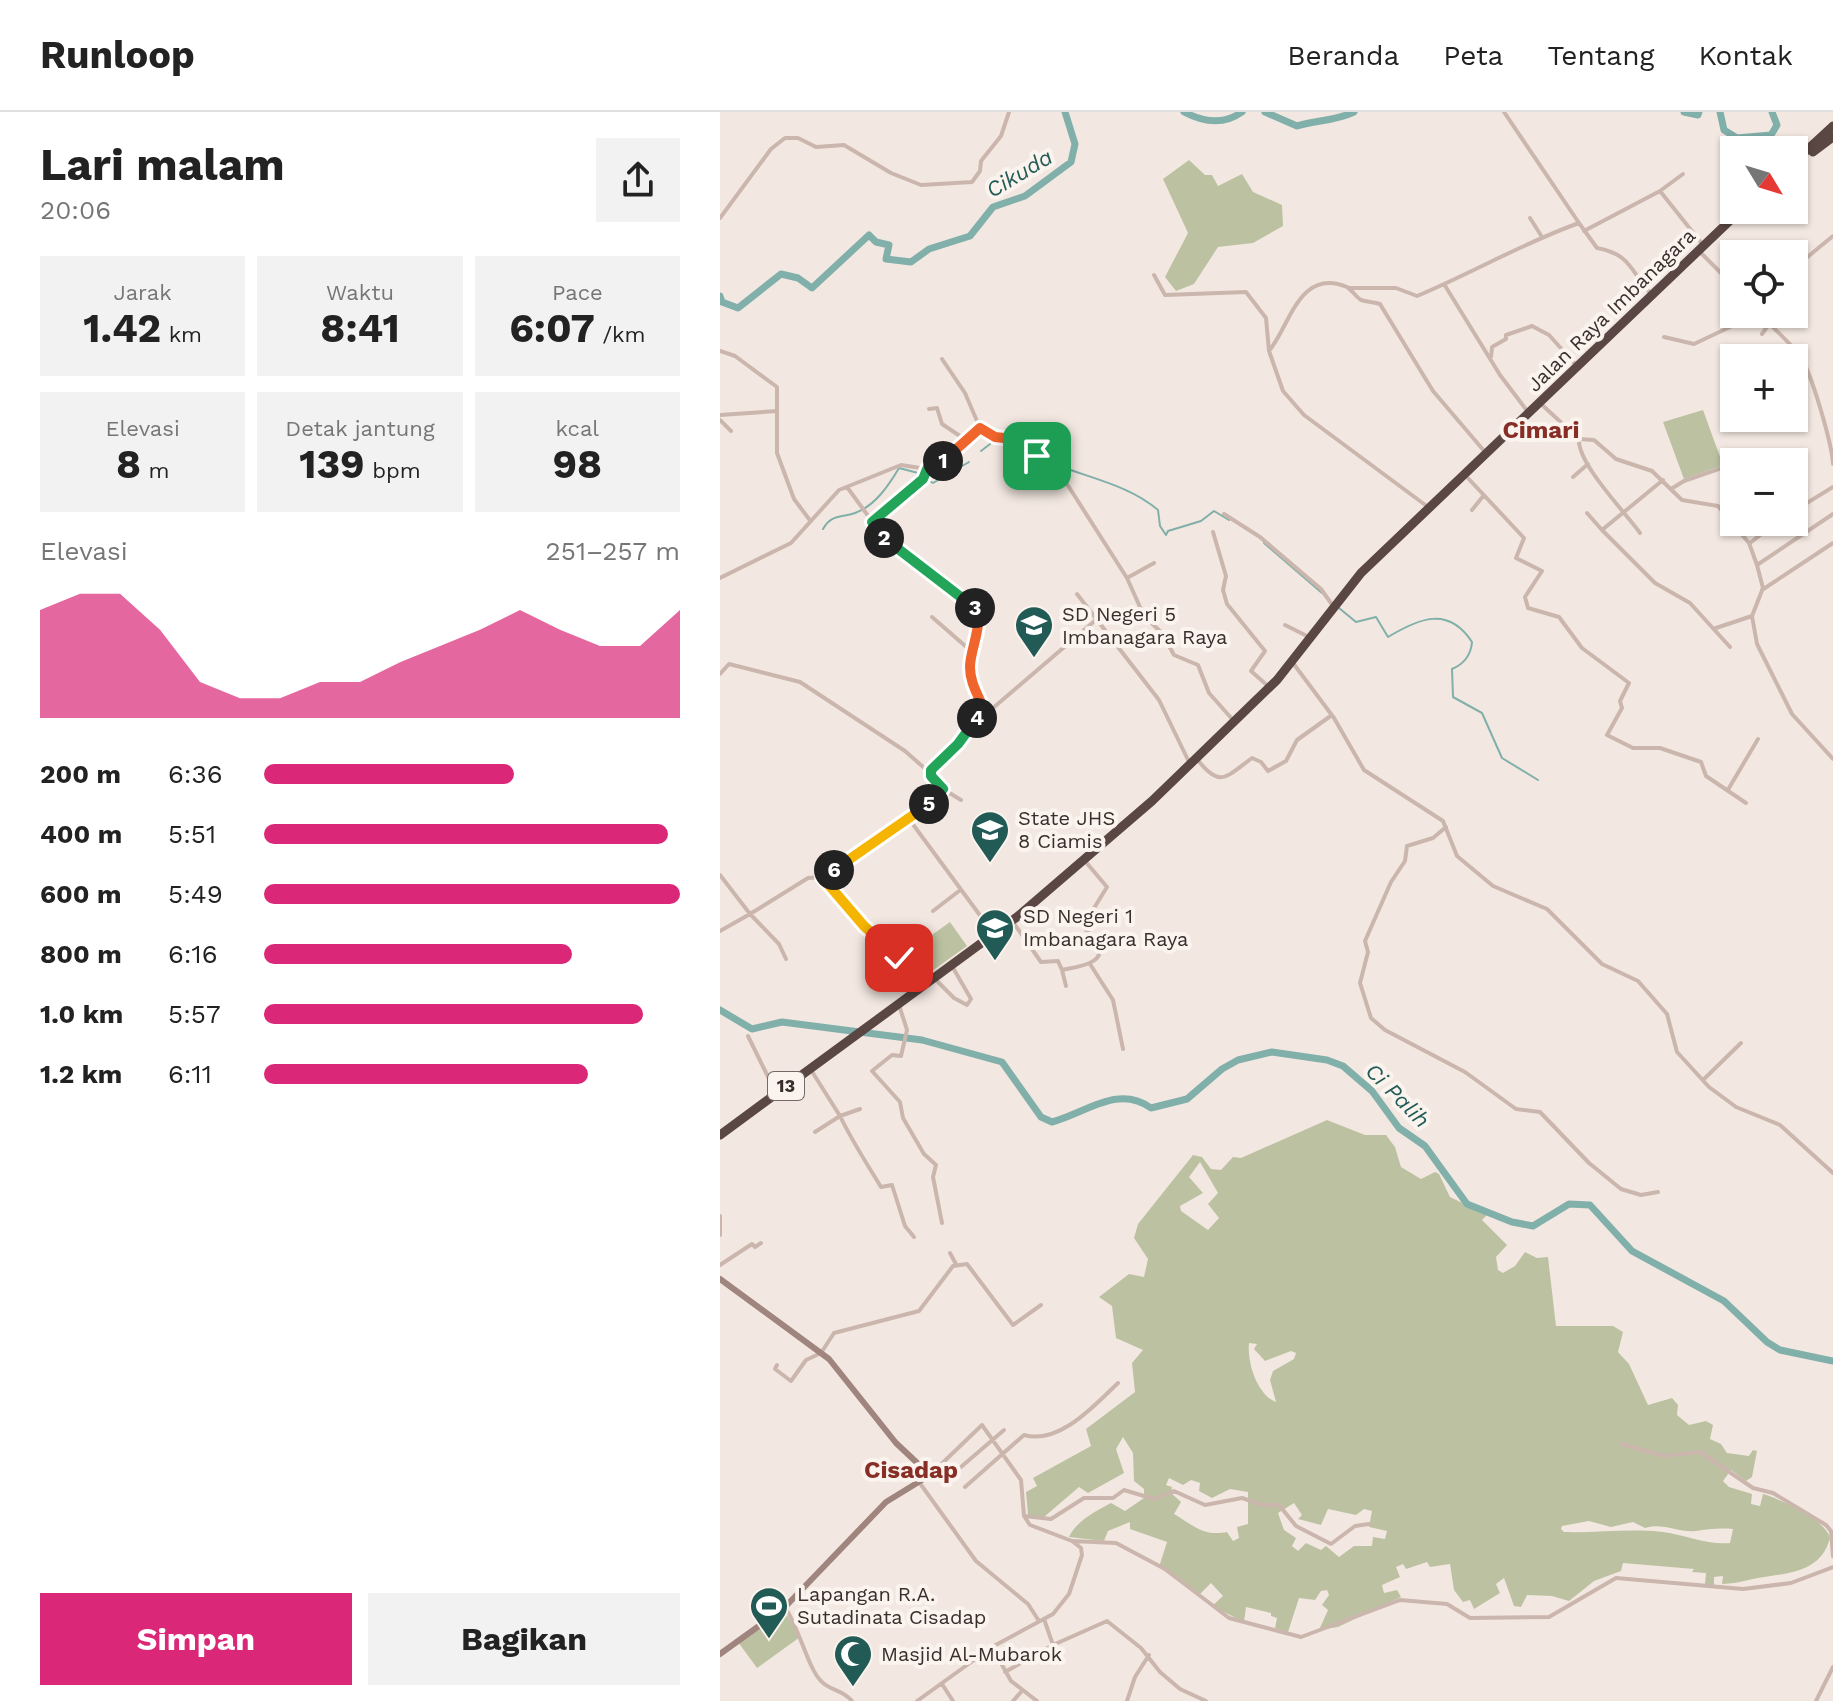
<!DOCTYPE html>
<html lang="id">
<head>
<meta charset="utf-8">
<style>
	:root { --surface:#fff; --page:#f2f2f2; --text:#222; --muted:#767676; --line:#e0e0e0; --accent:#db2777 }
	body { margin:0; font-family:"Work Sans",sans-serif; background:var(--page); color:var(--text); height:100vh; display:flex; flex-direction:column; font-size:30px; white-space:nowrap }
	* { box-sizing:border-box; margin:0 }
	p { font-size:26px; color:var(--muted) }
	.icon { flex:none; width:44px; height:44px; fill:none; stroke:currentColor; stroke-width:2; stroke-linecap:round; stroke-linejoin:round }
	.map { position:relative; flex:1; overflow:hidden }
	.side { display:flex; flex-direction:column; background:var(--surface); width:720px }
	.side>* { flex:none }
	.needle { width:52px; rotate:128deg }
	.buttons { position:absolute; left:1000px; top:24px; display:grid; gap:16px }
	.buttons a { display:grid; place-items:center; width:88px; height:88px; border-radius:0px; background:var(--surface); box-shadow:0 2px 6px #0004; font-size:40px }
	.pin { position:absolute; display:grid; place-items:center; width:68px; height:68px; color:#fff; margin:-34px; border-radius:16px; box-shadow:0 4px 12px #0006 }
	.km { position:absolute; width:40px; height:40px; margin:-20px; border-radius:50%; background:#222; color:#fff; font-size:22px; line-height:40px; text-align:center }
	.round { display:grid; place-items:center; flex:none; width:84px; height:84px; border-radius:0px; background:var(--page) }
	.overview { display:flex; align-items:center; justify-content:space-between; height:136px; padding:0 40px }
	h1 { font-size:44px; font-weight:700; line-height:60px }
	.metrics { display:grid; grid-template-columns:repeat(3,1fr); gap:12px; height:136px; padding:8px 40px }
	.metrics div { display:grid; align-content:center; border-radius:0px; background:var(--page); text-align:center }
	.metrics b { font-size:40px; font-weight:700 }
	.metrics small { font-size:22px; font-weight:400 }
	.metrics p { font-size:22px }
	.chart { height:224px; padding:16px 40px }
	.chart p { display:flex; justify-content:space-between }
	.chart svg { width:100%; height:144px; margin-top:8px; fill:var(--accent); opacity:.7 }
	.button { display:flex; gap:16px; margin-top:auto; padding:16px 40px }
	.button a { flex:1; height:92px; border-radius:0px; background:var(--accent); color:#fff; font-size:32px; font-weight:700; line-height:92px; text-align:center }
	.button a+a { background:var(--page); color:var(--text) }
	ul { padding:0 40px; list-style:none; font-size:26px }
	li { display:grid; grid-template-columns:128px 96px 1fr; align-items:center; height:60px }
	li i { height:20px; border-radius:10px; background:var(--accent) }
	header { display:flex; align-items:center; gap:48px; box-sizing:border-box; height:112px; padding:0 40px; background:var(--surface); border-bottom:2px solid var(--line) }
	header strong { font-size:38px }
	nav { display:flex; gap:44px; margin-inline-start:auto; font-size:28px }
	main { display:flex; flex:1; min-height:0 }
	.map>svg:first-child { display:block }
	.green { fill:#bcc2a1; fill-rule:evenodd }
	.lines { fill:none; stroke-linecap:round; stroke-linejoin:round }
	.stream { stroke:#81afaa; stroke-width:2 }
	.river { stroke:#81afaa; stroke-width:7 }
	.street { stroke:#cbb6ad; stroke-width:4 }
	.secondary { stroke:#9f857e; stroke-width:6 }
	.highway { stroke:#5a4743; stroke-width:9 }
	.split-1-casing { stroke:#fff; stroke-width:16 }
	.split-2-casing { stroke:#fff; stroke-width:16 }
	.split-3-casing { stroke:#fff; stroke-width:16 }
	.split-4-casing { stroke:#fff; stroke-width:16 }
	.split-5-casing { stroke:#fff; stroke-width:16 }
	.split-6-casing { stroke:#fff; stroke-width:16 }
	.split-7-casing { stroke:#fff; stroke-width:16 }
	.split-1 { stroke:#f0652b; stroke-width:10 }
	.split-2 { stroke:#22a559; stroke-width:10 }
	.split-3 { stroke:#22a559; stroke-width:10 }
	.split-4 { stroke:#f0652b; stroke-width:10 }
	.split-5 { stroke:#22a559; stroke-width:10 }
	.split-6 { stroke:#f5b400; stroke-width:10 }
	.split-7 { stroke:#f5b400; stroke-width:10 }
	.labels { text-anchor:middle; stroke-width:8; stroke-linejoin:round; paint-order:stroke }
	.shield { fill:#faf3ee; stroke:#746966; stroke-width:2 }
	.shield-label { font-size:18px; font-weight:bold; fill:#3a2e2b }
	.street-label { font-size:20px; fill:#3a2e2b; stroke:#faf3ee }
	.poi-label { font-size:20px; fill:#3a2e2b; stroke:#faf3ee; text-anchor:start }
	.water-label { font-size:22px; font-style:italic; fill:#225b56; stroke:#faf3ee }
	.quarter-label { font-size:24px; font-weight:bold; fill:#872f27; stroke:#faf3ee }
</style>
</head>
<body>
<header>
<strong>Runloop</strong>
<nav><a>Beranda</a><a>Peta</a><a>Tentang</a><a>Kontak</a></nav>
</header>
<main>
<section class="side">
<div class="overview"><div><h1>Lari malam</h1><p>20:06</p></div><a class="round"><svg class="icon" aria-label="share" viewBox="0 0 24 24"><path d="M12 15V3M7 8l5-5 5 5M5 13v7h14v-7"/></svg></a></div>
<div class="metrics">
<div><p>Jarak</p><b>1.42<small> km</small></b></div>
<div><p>Waktu</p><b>8:41</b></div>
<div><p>Pace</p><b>6:07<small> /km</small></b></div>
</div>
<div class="metrics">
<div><p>Elevasi</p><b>8<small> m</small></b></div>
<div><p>Detak jantung</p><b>139<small> bpm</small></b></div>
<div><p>kcal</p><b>98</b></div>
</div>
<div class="chart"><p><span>Elevasi</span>251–257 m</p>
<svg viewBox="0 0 160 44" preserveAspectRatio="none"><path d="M0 44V11L10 6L20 6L30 17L40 33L50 38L60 38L70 33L80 33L90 27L100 22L110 17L120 11L130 17L140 22L150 22L160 11V44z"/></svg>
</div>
<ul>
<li><b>200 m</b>6:36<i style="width:60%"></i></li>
<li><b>400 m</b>5:51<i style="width:97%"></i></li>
<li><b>600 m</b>5:49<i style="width:100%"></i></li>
<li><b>800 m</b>6:16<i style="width:74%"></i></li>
<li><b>1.0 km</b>5:57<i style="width:91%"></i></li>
<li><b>1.2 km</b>6:11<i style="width:78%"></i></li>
</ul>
<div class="button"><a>Simpan</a><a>Bagikan</a></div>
</section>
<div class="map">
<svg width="1113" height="1589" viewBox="0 0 1113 1589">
	<rect width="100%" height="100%" fill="#f3e8e1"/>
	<path class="green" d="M469,48L485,63H492L498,74L522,62L533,80L562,93L563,114L533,131L498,135L474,172L456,179L445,165L468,121L443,67Z
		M983,298L1003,353L964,367L943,310Z
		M230,810L247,834L205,864L188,840Z
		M607,1008L645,1023H666L675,1035L681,1055L701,1067L715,1060L719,1062L730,1085L767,1103L762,1108L787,1133L776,1145L778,1158L783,1161L795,1154L805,1140L817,1146L828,1145L836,1214H893L903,1220L898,1240L909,1252L928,1293L952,1286L958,1293L957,1303L969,1313L986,1309L993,1313L990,1327L1001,1332L1007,1341L1029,1344L1033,1338L1037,1339L1032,1365L1026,1369L1011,1358L1003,1369L1009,1375L1032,1382L1031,1392L1040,1394L1043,1382C1060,1387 1106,1408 1110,1426C1101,1461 1067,1461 1038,1466C1028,1468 1014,1472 1002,1472L1003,1464L994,1465V1474L985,1472L986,1461L972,1460L974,1457L903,1451L901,1459L874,1469L849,1489L832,1484L807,1483L801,1495L794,1494L784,1466L776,1472L780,1481L754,1497L750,1488L743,1490L734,1478L730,1452L710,1455L707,1450L686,1457L683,1452L676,1455L680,1465L662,1473L664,1481L677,1478L681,1485L618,1515L599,1518L608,1498L602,1493L609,1483L607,1478L601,1479L595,1488L579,1486L568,1520L555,1516L557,1506L551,1504V1501L526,1495L524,1510L492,1494L503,1484L491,1471L478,1484L439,1455L447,1430L410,1417V1410L388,1419L384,1429L349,1425C356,1409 376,1399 391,1391L405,1399L424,1386V1377L414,1369L413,1341L403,1325L396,1337L404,1361L368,1381L359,1375L324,1405L308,1403L306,1380L317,1374L313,1366L371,1334L366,1317L415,1280L412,1251L423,1238L396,1226L392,1194L379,1185L409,1162L424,1165L428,1147L414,1126L418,1112L473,1043L482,1045L491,1057L501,1058L513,1045L521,1046ZM480,1050L498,1081L488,1092L499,1106L488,1118L461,1099L460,1094L483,1081L469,1065ZM529,1231L537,1232L534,1237L545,1249L571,1239L576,1241L574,1247L553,1259L550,1268L556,1290C537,1283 527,1250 529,1231ZM449,1366L463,1373L471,1368L480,1371L479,1379L492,1386L510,1377L528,1380V1412L517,1415L519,1426L513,1429L507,1420C482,1425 472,1412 454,1402L461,1390L451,1381L452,1375L446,1373ZM574,1391L582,1403L578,1407L601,1413L608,1397L636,1403L644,1397L652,1399L649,1415L667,1419L665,1427L653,1425L652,1434H634L619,1445L606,1434L601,1438L586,1431L578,1439L572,1434L576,1426L564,1418L558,1401ZM869,1409L891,1415L913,1410L925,1416C942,1410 959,1421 976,1419C988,1417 999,1416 1013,1417L1010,1431C987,1433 966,1423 943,1420C910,1416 878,1421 844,1420L841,1417L842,1414Z
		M64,1498L80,1525L37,1556L18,1530Z"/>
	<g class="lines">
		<path class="stream" d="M295,330C338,364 397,363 438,398L440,414L446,423L448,419L481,409L494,399L509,408
			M261,339L274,329L285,328
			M206,367L213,371L249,350
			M103,417C111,402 121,406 135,401C155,394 169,373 179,356L202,362
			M544,431L602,481
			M619,496L636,510L656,505L668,525C698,507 728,493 752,530C751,542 744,552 732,557L733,585L762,601L782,646L818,668"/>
		<path class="river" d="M464,0C483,10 504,13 522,0
			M545,0L577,14C597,8 615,9 634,0
			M964,0L978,3L979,0
			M1000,0L1004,18L1017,26L1051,23L1057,13L1052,0
			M0,184L2,190L18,196L61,162L78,166L92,176L149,123L156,130L169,133L166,147L191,150L209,137L250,124L273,95L305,84L351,50L355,32L345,0
			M0,898L32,917L62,910L202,928L282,950L321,1005L332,1010C366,1001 398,972 431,996L467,987L502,957L518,948L552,940L607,948L623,954L652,979L679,1016L705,1034L747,1092L792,1110L813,1114L849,1092L870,1093L912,1139L1004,1189L1047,1230L1060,1238L1113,1249"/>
		<path class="street" d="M784,0L859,111
			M940,79L963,62
			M0,106L51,37L65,26H78L96,35L124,33L171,61L201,73L252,70L260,59L261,49L281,24L289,0
			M810,106L822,125
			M864,119L940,79L983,133
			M980,140L1001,161L1014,167
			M1074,156L1113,124
			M434,163L445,183L526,180L546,206L549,239
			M724,172L780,263L808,300
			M630,176H676L697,184C752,161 803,131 859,111L877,136C910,142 910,158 931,182
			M1041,202C1053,217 1069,229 1080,244C1091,259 1112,332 1113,352
			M1042,222L1049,212
			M944,225L974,232L1012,214L1027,202
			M0,239L15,244L57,275V341L74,387L89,407
			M771,245L772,235L786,227V223L812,214L829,223L856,253
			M222,247L245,281L260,316
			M820,291L859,327C857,351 905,400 920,421
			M209,297L217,296L222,312L246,328
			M0,303L57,299
			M0,308L11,319
			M859,327L874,328L896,347L932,359L962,388L998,394L1029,431L1037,453L1043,476L1032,504L1037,532L1072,602L1113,647
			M746,364L804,426L796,446L822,459L805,485L808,496L839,505L862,536L909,571L900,589L902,596L887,623L913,636H940L981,650L986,664L1026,691
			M853,365L868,352
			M943,368L882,418L935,471L970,491L1010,535
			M951,377L964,369L1007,354
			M708,395L584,303L563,279L549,239C570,214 579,155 627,175C632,178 636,185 641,188C647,190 654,190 660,192L713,279L765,340
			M752,398L764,383
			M1074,399L1113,375
			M867,401L882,418
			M504,402L540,425L601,477L613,494
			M152,410L203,367L207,357
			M493,420L506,464L503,478L507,492L545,539L531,559L549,575
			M1030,431L1057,410
			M1037,453L1113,402
			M0,466L71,431L119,378L181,353L207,357L231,343L260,316L275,325L293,327L333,350L407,466L424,504L442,521L454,543L478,553L489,581L513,608
			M407,466L434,451
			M1042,478L1113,431
			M357,482L439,588L469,650
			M212,505L251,539
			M565,513L589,525
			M996,516L1032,504
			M573,551L614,606L644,658L723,709L737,744L773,774L827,797L882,852L918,869L947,902L957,940L989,975L1016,995L1060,1013L1113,1061
			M0,562L9,552L80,570L185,639L210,661
			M260,600L273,596L377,507
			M477,647C500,677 506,665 532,646L541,650L548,659L566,649L577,628L612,603
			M1009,676L1038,627
			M223,677L241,688
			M189,707L273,821
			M726,715L713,726L687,734L685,749L671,770L645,829L648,840L640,871L651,906L665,918L745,960L796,997L820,1000L869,1051L901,1077L921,1083L938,1080
			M0,763L30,802L88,766L102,765C131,808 174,831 197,877
			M102,765L154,733L220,684L223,677L211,664V658L238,632L262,593C242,543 260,544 258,500L165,427L127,375
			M213,799L239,779
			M293,810L321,850L338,849L342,858
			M0,819L30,802L59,832L66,847
			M370,852L393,888L403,937
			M213,865L234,886L247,893L251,887L232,854
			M346,874L342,858C355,855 391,852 376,829C372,823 366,819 363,814L387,775L365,749
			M179,893L187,918L181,944L172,943L152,959L180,990L183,1006L204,1042L216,1053L213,1065L222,1111
			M28,924L55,979
			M91,958L120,1004L95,1020
			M983,968L1021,931
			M140,997L120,1004C132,1029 147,1052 161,1075L172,1073L185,1114L194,1125
			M0,1123V1104
			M230,1141L237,1154
			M0,1153L32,1132L35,1135L41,1131
			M57,1253L55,1257L71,1269L86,1248L101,1241L114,1221L199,1199L233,1154L247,1152L293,1213L321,1193
			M902,1332L944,1344L980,1340L1033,1376L1053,1381L1106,1413L1111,1419L1113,1444
			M234,1361L284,1318
			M199,1370L256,1449L308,1492L319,1509
			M245,1375L304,1323C339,1333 374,1294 398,1271
			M304,1404L331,1407L364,1386H393L404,1378L434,1387L454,1379L485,1393L522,1386L543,1393H559L576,1414L611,1432L635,1414L649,1412
			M352,1429L396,1431L445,1457L509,1506L581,1525L680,1488L727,1492L750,1506L829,1505L896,1466L1023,1477L1071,1471L1113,1455
			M65,1495C79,1516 88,1556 101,1569C110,1579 122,1577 132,1589
			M324,1507L333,1533L387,1509L421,1536L440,1560L460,1577L486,1589
			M272,1535L291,1569L317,1589
			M285,1560L333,1533
			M222,1572L233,1589
			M197,1589L272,1535L333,1502L349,1482L362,1443L361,1436L352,1429L310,1413L304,1404L301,1368L262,1313L210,1363
			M293,1589L301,1580
			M407,1589L415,1565L429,1543
			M1096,1589L1113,1555"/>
		<path class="secondary" d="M0,1167L109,1247L176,1331L210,1363L166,1390L65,1495L0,1542"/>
		<path class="highway" d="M1093,40L1113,25
			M1074,50L1113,14
			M0,1023L297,805L432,689L557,568L641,461L1021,98"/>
	</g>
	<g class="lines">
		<defs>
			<path id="split-1" d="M223,349L260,316L275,325L293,327L317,344"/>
			<path id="split-2" d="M164,426L152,410L203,367L207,357L223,349"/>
			<path id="split-3" d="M164,426L255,496"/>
			<path id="split-4" d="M255,496C264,512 250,537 250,555C250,570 257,581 262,593L257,606"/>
			<path id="split-5" d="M209,692L223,677L211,664V658L238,632L257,606"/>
			<path id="split-6" d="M114,758L209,692"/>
			<path id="split-7" d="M114,758L102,765L144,814L179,846"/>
		</defs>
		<use href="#split-1" class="split-1-casing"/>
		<use href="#split-2" class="split-2-casing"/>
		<use href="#split-3" class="split-3-casing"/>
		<use href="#split-4" class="split-4-casing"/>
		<use href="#split-5" class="split-5-casing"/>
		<use href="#split-6" class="split-6-casing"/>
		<use href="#split-7" class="split-7-casing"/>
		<use href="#split-1" class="split-1"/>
		<use href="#split-2" class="split-2"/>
		<use href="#split-3" class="split-3"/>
		<use href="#split-4" class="split-4"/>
		<use href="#split-5" class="split-5"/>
		<use href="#split-6" class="split-6"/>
		<use href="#split-7" class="split-7"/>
	</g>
	<defs>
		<symbol id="school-pin" viewBox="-11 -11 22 30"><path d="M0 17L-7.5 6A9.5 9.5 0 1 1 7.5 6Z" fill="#225b56" stroke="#faf3ee"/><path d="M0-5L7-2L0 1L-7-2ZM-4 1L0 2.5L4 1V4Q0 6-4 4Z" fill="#fff"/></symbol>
		<symbol id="stadium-pin" viewBox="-11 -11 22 30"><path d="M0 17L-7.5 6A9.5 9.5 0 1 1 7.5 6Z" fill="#225b56" stroke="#faf3ee"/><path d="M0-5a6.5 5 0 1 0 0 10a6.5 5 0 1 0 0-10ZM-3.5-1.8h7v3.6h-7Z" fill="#fff"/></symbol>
		<symbol id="mosque-pin" viewBox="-11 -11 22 30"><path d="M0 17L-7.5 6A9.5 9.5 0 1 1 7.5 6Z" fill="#225b56" stroke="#faf3ee"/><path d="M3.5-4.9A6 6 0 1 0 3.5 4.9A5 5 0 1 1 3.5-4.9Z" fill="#fff"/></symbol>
	</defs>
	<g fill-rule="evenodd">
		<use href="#school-pin" x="292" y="491" width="44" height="60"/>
		<use href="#school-pin" x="248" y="696" width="44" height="60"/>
		<use href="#school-pin" x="253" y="794" width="44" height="60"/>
		<use href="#stadium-pin" x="27" y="1472" width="44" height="60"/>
		<use href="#mosque-pin" x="111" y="1520" width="44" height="60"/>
	</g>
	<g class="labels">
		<rect class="shield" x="48" y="960" width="36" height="28" rx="6"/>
		<g class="shield-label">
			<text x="66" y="980">13</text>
		</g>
		<g class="street-label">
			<text transform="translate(891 198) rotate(-44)" y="7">Jalan Raya Imbanagara</text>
		</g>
		<g class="poi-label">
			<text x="342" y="509">SD Negeri 5<tspan x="342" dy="23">Imbanagara Raya</tspan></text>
			<text x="298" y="713">State JHS<tspan x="298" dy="23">8 Ciamis</tspan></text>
			<text x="303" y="811">SD Negeri 1<tspan x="303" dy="23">Imbanagara Raya</tspan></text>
			<text x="77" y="1489">Lapangan R.A.<tspan x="77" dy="23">Sutadinata Cisadap</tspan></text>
			<text x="161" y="1549">Masjid Al-Mubarok</text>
		</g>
		<g class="water-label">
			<text transform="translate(299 61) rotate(-31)" y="8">Cikuda</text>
			<text transform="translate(678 983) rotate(45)" y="8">Ci Palih</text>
		</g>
		<g class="quarter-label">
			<text x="821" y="326">Cimari</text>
			<text x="191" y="1366">Cisadap</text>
		</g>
	</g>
</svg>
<div class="buttons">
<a><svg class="needle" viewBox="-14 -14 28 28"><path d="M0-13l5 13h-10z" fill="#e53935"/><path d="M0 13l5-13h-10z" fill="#767676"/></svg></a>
<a><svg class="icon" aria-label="locate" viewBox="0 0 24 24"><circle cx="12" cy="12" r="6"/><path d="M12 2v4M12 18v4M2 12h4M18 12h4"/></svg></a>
<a>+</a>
<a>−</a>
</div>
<div class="pin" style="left:317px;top:344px;background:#1e9e55"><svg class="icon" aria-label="arrive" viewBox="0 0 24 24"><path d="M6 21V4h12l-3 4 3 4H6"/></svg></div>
<div class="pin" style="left:179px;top:846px;background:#d93025"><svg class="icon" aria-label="check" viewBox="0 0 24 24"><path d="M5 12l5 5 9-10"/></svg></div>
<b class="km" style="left:223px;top:349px">1</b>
<b class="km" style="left:164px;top:426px">2</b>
<b class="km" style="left:255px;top:496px">3</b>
<b class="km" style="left:257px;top:606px">4</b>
<b class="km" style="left:209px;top:692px">5</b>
<b class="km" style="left:114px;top:758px">6</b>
</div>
</main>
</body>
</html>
